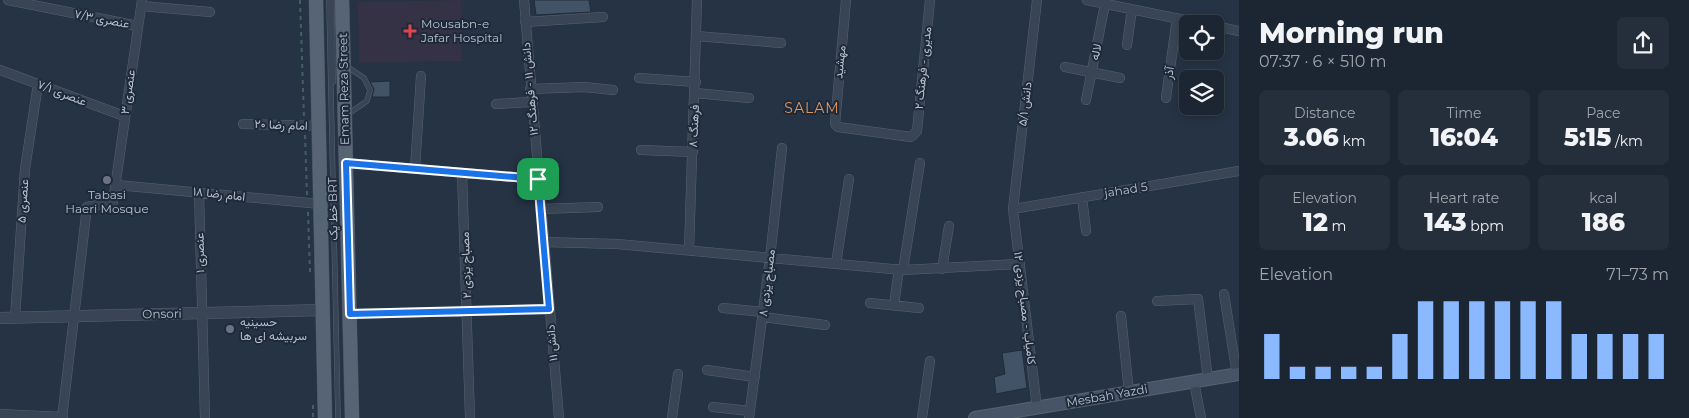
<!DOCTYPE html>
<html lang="en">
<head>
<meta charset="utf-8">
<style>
	:root { --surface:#1c2633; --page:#252e3b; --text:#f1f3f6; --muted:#a0a5ac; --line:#3a434e; --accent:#8ab9ff }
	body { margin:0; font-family:Montserrat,Vazirmatn,sans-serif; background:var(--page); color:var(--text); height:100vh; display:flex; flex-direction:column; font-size:19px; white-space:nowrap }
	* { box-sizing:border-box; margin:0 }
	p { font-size:16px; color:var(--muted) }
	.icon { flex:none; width:28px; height:28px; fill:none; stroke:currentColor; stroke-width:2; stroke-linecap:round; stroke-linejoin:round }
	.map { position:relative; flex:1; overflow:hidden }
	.side { display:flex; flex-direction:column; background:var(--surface); width:450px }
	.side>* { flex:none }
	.fabs { position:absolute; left:1179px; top:15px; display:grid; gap:10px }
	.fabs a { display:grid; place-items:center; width:45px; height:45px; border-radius:8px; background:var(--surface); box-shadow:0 2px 8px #0003,0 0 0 1px var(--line); font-size:25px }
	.pin { position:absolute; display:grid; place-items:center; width:42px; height:42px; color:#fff; margin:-21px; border-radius:10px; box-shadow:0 2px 8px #0006 }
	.round { display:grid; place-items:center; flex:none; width:52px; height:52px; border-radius:8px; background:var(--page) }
	.overview { display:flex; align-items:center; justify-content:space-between; height:85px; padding:0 20px }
	h1 { font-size:28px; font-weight:800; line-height:38px }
	.figures { display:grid; grid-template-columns:repeat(3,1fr); gap:8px; height:85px; padding:5px 20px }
	.figures div { display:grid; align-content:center; border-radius:8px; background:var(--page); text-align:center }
	.figures b { font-size:25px; font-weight:800 }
	.figures small { font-size:14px; font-weight:400 }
	.figures p { font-size:14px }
	.chart { height:140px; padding:10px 20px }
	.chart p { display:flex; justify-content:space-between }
	.chart svg { width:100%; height:90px; margin-top:5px; stroke:var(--accent); stroke-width:6 }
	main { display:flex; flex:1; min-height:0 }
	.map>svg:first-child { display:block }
	.medical { fill:#343244 }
	.building { fill:#435367; stroke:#202c3b }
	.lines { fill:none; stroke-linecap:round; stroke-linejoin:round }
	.service-casing { stroke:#586371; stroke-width:5.5 }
	.minor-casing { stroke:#586371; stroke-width:10 }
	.tertiary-casing { stroke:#586371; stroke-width:12 }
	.secondary-casing { stroke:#586371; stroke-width:14 }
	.primary-casing { stroke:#434e5d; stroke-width:15 }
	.path { stroke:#455f61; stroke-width:2; stroke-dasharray:4 4; stroke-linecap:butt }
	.service { stroke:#394554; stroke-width:4.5 }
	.minor { stroke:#394554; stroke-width:9 }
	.tertiary { stroke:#394554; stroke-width:11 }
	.secondary { stroke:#475467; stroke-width:12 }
	.primary { stroke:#576474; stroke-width:14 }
	.route-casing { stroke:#fff; stroke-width:10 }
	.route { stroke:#1a73e8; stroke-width:6 }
	.health-dot { fill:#e0444e; stroke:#1e2a39; stroke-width:2 }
	.worship-dot { fill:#6b7280; stroke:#1e2a39; stroke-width:2 }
	.labels { text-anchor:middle; stroke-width:4; stroke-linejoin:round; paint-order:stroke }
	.street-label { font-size:12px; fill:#b7c0cd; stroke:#1e2a39 }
	.poi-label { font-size:12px; fill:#b7c0cd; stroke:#1e2a39; text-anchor:start }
	.neighbourhood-label { font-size:14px; letter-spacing:1px; fill:#de9561; stroke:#1e2a39 }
</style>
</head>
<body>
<main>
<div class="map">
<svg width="1239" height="418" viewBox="0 0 1239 418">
	<rect width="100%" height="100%" fill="#253344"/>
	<path class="medical" d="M461,0L462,61L359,63L358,2Z"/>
	<path class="building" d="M534,0H589L591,12L536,15Z
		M390,81V97H372L374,89L370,82Z
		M1022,350L1027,388L996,394L994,377L1005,374L1002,353Z"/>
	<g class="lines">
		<defs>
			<path id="service" d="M329,0L338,418
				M332,0L333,82
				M346,66L364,78L370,90L367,101L348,114"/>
			<path id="minor" d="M8,0L138,26
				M524,0L559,418
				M846,0L835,124L838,127L911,137L917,131L930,0
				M1037,0L1013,209L1037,408
				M1087,0L1204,24
				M141,6L210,12
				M525,22L603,17
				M1215,26L1239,31
				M696,36L781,43
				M1127,45L1132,9
				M1065,67L1120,78
				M0,70L124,116
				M639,78L696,82
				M530,89L584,87L613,90
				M695,93L749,98
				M1166,98L1177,18
				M1086,100L1105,4
				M496,104L531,102
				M243,124L319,126
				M641,150L693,152
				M346,163L538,179
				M415,169L421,76
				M462,173L470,418
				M117,185L320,204
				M199,192L205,418
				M1082,197L1086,231
				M541,209L598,207
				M1013,209L1239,171
				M543,242L617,244L903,270L1020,264
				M689,251L697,0
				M836,264L849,179
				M942,269L949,226
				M903,270L920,163
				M1224,294L1237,375
				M1157,301L1198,299L1208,379
				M870,303L919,308
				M894,305L899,269
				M723,308L763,312
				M349,314L549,309
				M1121,316L1129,392
				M763,317L825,325
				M15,318L25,169L38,84
				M707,370L755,377
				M1194,382L1201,418
				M713,407L750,411
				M0,414L63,417
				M62,418L87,207L113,202L142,0
				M672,418L678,374
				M749,418L770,258L782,148
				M922,418L930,361"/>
			<path id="tertiary" d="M0,318L323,310"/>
			<path id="secondary" d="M975,418L1239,374"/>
			<path id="primary" d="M316,0L325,418
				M342,0L352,418"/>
		</defs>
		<use href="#service" class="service-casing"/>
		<use href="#minor" class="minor-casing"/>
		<use href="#tertiary" class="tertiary-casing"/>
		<use href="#secondary" class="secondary-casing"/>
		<use href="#primary" class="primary-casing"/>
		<path class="path" d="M300,0L304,118
			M305,135L307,195
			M308,212L310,272
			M313,405V418"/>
		<use href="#service" class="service"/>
		<use href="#minor" class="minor"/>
		<use href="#tertiary" class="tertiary"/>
		<use href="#secondary" class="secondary"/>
		<use href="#primary" class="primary"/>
	</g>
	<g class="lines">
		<defs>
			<path id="route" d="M346,163L538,179L549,309L350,314Z"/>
		</defs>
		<use href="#route" class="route-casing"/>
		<use href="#route" class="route"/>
	</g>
	<path class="health-dot" d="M407.5 23.5h5v5h5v5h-5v5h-5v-5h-5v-5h5z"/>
	<g class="worship-dot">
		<circle cx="107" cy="180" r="5"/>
		<circle cx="230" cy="329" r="5"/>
	</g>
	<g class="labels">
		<g class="street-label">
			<text transform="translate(102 19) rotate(11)" y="4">عنصری ۷/۳</text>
			<text transform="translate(1096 52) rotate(-79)" y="4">لاله</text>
			<text transform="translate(840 62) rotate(-84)" y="4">مهشید</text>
			<text transform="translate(923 68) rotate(-84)" y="4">مدیری - فرهنگ ۲</text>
			<text transform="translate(1169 73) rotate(-82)" y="4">آذر</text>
			<text transform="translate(344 89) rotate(-91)" y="4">Emam Reza Street</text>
			<text transform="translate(530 89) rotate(-95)" y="4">دانش ۱۱ - فرهنگ ۱۲</text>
			<text transform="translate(128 92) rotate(-82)" y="4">عنصری ۳</text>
			<text transform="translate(62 93) rotate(21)" y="4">عنصری ۷/۱</text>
			<text transform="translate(1025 104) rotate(-83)" y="4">دانش ۵/۱</text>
			<text transform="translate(281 125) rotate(2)" y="4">امام رضا ۲۰</text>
			<text transform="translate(694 126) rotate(-87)" y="4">فرهنگ ۸</text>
			<text transform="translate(1126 190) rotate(-9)" y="4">jahad 5</text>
			<text transform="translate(219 194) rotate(6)" y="4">امام رضا ۱۸</text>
			<text transform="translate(23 201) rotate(-86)" y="4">عنصری ۵</text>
			<text transform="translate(333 209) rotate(-91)" y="4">خط یک BRT</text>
			<text transform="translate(200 253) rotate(-91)" y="4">عنصری ۱</text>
			<text transform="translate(466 265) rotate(-92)" y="4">مصباح یزدی ۲</text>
			<text transform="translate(767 283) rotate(-83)" y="4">مصباح یزدی ۸</text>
			<text transform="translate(1025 308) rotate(83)" y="4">کامیاب - مصباح یزدی ۱۲</text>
			<text transform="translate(162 314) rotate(-1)" y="4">Onsori</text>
			<text transform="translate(552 343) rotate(-95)" y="4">دانش ۱۱</text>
			<text transform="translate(1107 396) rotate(-10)" y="4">Mesbah Yazdi</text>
		</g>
		<g class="poi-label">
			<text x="421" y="28">Mousabn-e<tspan x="421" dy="14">Jafar Hospital</tspan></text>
			<text x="107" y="199" text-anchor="middle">Tabasi<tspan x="107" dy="14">Haeri Mosque</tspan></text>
			<text x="240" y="326">حسینیه<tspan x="240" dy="14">سربیشه ای ها</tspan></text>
		</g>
		<g class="neighbourhood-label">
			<text x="812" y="113">SALAM</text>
		</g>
	</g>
</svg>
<div class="fabs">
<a><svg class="icon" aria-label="locate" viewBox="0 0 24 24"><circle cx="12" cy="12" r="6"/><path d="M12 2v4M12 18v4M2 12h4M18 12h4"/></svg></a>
<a><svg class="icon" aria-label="layers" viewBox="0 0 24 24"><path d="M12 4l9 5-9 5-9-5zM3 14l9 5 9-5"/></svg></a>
</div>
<div class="pin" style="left:538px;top:179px;background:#1e9e55"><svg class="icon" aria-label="arrive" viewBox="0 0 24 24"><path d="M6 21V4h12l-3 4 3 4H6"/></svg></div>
</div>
<section class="side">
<div class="overview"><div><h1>Morning run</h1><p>07:37 · 6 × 510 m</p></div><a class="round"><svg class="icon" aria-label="share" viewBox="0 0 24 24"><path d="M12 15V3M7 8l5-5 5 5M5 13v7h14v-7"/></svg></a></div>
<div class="figures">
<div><p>Distance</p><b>3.06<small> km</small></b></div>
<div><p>Time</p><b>16:04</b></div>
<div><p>Pace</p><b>5:15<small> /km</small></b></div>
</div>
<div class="figures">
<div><p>Elevation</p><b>12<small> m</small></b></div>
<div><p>Heart rate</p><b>143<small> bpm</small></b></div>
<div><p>kcal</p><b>186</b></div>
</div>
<div class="chart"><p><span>Elevation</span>71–73 m</p>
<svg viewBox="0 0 160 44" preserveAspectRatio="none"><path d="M5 44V22M15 44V38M25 44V38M35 44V38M45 44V38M55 44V22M65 44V6M75 44V6M85 44V6M95 44V6M105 44V6M115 44V6M125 44V22M135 44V22M145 44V22M155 44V22"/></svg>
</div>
</section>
</main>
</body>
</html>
